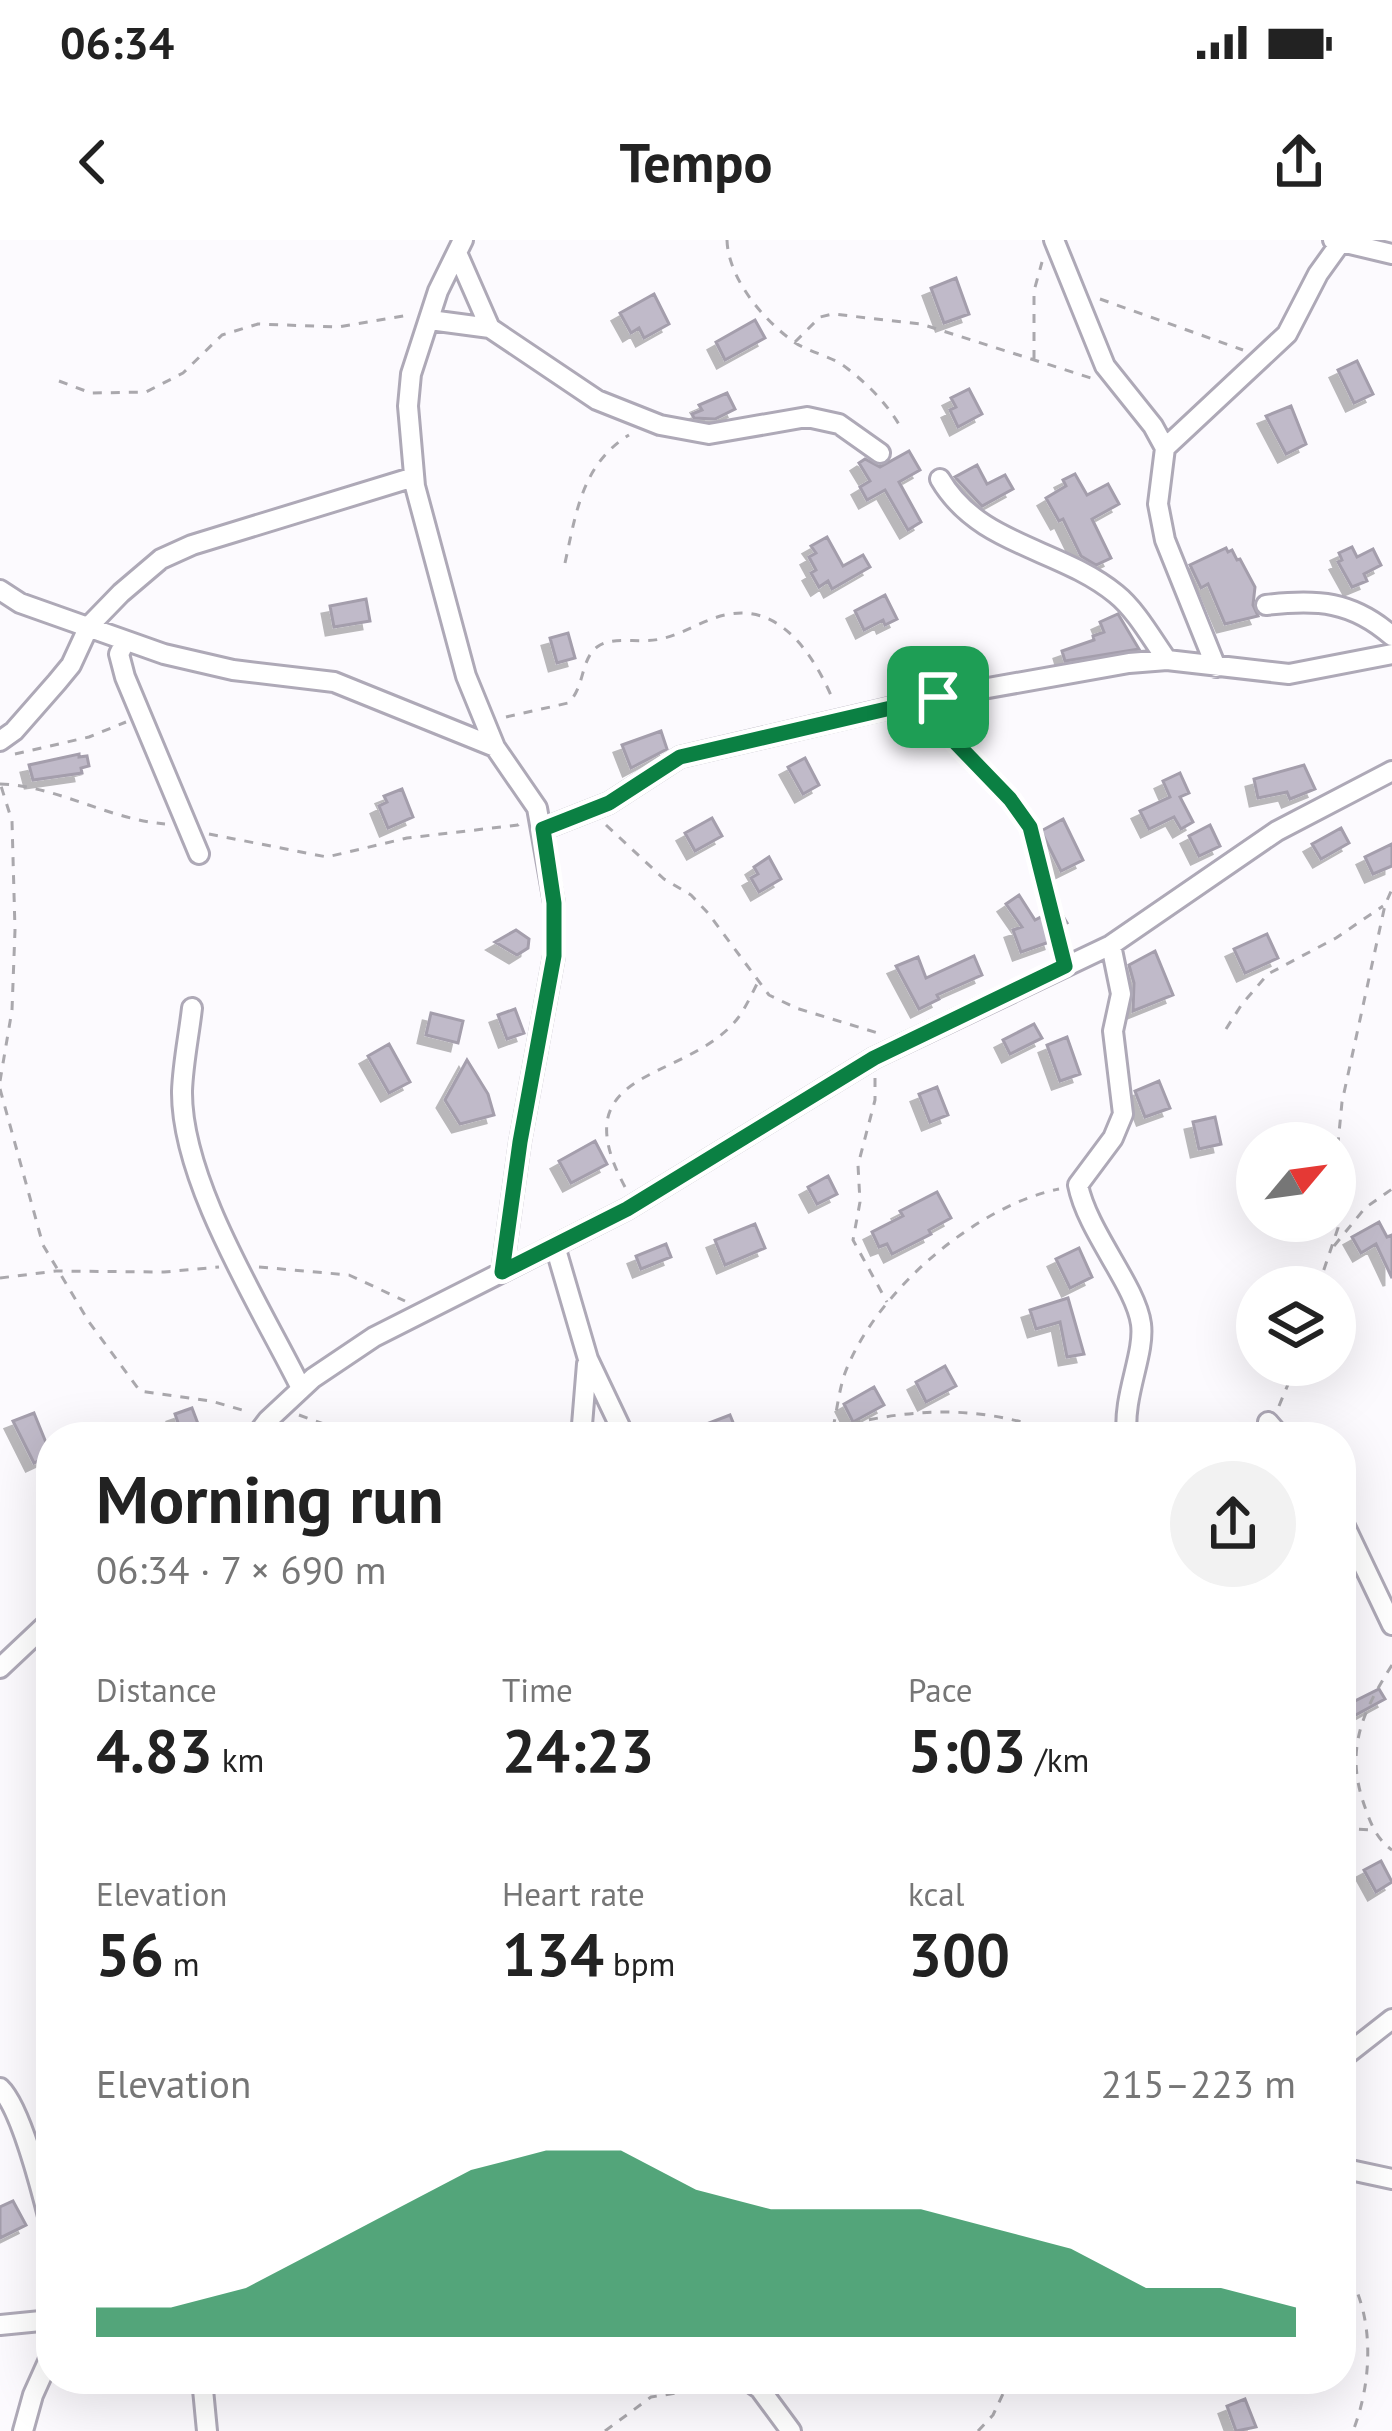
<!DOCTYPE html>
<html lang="en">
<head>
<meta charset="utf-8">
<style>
	:root { --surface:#fff; --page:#f2f2f2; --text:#222; --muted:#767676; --accent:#0b8043 }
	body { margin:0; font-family:"PT Sans",sans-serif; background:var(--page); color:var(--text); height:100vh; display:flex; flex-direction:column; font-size:45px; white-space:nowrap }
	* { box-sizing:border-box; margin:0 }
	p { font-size:39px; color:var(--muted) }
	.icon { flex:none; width:66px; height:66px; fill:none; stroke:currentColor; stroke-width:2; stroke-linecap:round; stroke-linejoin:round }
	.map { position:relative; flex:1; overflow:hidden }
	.drawer { position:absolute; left:36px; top:1182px; width:1320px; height:972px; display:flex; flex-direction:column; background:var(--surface); border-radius:48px; box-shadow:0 12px 48px #0002 }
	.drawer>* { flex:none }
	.needle { width:78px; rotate:61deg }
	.controls { position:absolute; left:1236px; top:882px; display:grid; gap:24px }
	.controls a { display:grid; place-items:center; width:120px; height:120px; border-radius:50%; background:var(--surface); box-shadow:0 12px 48px #0002; font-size:60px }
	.pin { position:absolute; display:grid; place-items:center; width:102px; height:102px; color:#fff; margin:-51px; border-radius:24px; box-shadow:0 6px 18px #0006 }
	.round { display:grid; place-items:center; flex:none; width:126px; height:126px; border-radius:63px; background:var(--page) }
	.overview { display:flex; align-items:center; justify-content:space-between; height:204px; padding:0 60px }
	h1 { font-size:66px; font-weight:700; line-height:90px }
	.metrics { display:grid; grid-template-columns:repeat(3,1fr); gap:18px; height:204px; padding:12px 60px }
	.metrics div { display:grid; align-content:center }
	.metrics b { font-size:60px; font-weight:700 }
	.metrics small { font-size:33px; font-weight:400 }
	.metrics p { font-size:33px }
	.chart { height:336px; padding:24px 60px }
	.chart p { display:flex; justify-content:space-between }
	.chart svg { width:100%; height:216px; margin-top:12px; fill:var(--accent); opacity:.7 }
	.status { display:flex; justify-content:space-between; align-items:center; height:84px; padding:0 60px; background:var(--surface); direction:ltr }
	.status svg { height:33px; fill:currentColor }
	header { display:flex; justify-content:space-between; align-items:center; height:156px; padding:0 60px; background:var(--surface); font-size:54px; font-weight:700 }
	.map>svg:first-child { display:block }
	.building { fill:#c0bac9; stroke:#a49eac; stroke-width:3; filter:url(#shadow) }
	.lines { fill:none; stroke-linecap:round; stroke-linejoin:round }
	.minor-casing { stroke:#aea9b7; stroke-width:24 }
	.path { stroke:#aaa8ad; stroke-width:3; stroke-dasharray:9 9; stroke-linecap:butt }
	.minor { stroke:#fff; stroke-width:18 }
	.route-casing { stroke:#fff; stroke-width:24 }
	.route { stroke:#0b8043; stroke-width:15 }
</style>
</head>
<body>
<div class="status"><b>06:34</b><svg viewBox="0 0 49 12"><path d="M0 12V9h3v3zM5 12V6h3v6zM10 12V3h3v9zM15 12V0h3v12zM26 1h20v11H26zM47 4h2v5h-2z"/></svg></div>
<header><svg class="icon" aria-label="back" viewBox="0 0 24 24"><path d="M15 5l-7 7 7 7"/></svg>Tempo<svg class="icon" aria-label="share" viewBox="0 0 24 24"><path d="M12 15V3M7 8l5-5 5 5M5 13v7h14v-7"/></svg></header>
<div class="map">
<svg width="1392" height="2191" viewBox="0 0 1392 2191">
	<defs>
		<filter id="shadow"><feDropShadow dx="-8" dy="8" stdDeviation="0" flood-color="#0004"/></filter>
	</defs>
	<rect width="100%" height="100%" fill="#fcfafe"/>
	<path class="building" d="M956,38L969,74L944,83L931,48Z
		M654,54L669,84L644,98L639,88L631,93L620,73Z
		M755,80L765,98L725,120L716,102Z
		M1357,121L1373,154L1354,163L1338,130Z
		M969,149L982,174L958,187L950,170L956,167L951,158Z
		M727,153L735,169L715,179L694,178L692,174L702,170L699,165Z
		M1291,166L1306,204L1286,214L1266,176Z
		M909,211L920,230L899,242L921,282L908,290L885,250L867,260L860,247L870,241L859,223L865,219L880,227Z
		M977,225L987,244L1005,235L1013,249L982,266L955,237Z
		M1075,234L1087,255L1108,244L1119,264L1092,279L1111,318L1096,325L1081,316L1063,279L1059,281L1046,258L1066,246L1063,240Z
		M827,297L843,326L863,315L870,327L832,349L828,341L819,347L811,333L816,330L809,317L816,313L811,306Z
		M1352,307L1357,317L1373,309L1381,325L1364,334L1367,341L1352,347L1338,322L1342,320L1339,313Z
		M1226,308L1228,312L1232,310L1237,320L1240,319L1255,347L1253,365L1258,376L1225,384L1208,344L1201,348L1190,325Z
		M885,355L897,379L885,385L883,380L864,390L855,371Z
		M366,359L370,381L334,387L330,366Z
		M1118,374L1139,409L1065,421L1062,411L1094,400L1093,396L1104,392L1100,382Z
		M568,393L575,418L557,423L550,398Z
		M661,491L667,509L631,528L622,505Z
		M79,514V517L87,516L89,526L81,528L82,533L33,540L29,525Z
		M805,518L819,545L803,554L788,527Z
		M1304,525L1315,549L1290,559L1287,552L1258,558L1254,539Z
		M1180,533L1189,553L1180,557L1193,582L1181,589L1174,577L1149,589L1140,571L1170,557L1163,541Z
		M402,549L413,577L388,588L379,566L387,562L384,556Z
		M712,578L722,596L695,611L685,593Z
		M1063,579L1083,620L1061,631L1041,591Z
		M1210,585L1220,606L1199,616L1189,596Z
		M1341,588L1349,603L1321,619L1312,604Z
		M1392,604V626L1373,634L1365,617Z
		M769,617L781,639L759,652L751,638L758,634L754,627Z
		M1019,655L1035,680L1058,668L1067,683L1049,692L1052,701L1021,712L1013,690L1022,687L1006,664Z
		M516,690L529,699L528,708L517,715L495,702Z
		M1267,694L1278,718L1245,733L1234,709Z
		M1155,711L1173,755L1133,771L1134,743L1129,725Z
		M974,716L982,735L937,755L939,759L919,769L896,726L918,717L926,738Z
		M515,769L524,793L507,799L498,775Z
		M431,773L463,781L458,803L426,795Z
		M1034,784L1042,798L1010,814L1003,800Z
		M1067,797L1080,834L1060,841L1047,805Z
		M389,804L410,842L389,853L368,816Z
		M467,820L488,854L494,875L460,884L445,860Z
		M1159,841L1170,868L1145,877L1135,851Z
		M937,847L948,875L930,882L919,854Z
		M1215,877L1221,904L1199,909L1193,882Z
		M595,901L607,924L571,943L559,921Z
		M828,936L837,954L817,964L808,947Z
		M937,952L951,978L929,990L931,994L892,1014L887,1004L879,1007L872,992L903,976L900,971Z
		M1379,982L1387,997L1392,995V1038L1376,1004L1361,1013L1352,997Z
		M755,984L765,1008L725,1025L715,1000Z
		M666,1004L671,1017L641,1029L636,1016Z
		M1079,1008L1092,1037L1070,1048L1056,1019Z
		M1068,1058L1084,1114L1067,1117L1060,1082L1036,1089L1030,1070Z
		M945,1126L956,1146L926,1162L916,1142Z
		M874,1147L884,1165L853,1182L844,1164Z
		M192,1168L203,1197H183L175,1174Z
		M34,1173L51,1215L34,1223L13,1181Z
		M730,1175L739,1197H675V1196Z
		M1379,1449L1385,1459L1341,1483V1468Z
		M1381,1621L1392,1642L1376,1652L1364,1630Z
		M13,1961L26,1985L0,1998V1967Z
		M1245,2159L1256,2187L1236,2191L1227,2166Z"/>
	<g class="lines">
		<defs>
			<path id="minor" d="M463,0L438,51L411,134L408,166L415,246L466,436L495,507L537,568L554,663V716L520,902L502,1032
				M1054,0L1105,126L1153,186L1165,208L1158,264L1165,300L1216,427
				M1333,0L1392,14
				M458,15L490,88
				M430,80L490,88L597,160L660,185L709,194L807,177L839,184L880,213
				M1165,208L1287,94L1318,34L1341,2
				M940,239C979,306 1060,308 1116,354C1136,370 1152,399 1167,420
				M0,350L20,363L164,414L233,430L334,442L495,507
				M1266,365C1317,359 1352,361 1392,396
				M125,402L119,414L125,437L199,614
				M0,501L14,491L57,442L71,425L89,386L121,353L161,319L192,305L414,237
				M543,589L609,563L680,517L932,458L1129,423L1167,420L1289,434L1392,414
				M1111,705L1121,754L1113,791L1123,874L1113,898L1078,945C1087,991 1136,1046 1141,1084C1145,1115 1122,1156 1127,1197
				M192,768C189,795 183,823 182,851C181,942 261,1067 301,1148
				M555,1006L588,1119L625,1197
				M1268,1182L1281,1197
				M255,1197L268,1180L313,1138L374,1097L627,969L874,818L1111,705L1277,591L1392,531
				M581,1197L587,1124
				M1341,1278L1392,1385
				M0,1428L51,1380
				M1341,1819L1392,1779
				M0,1848C22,1869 43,1956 51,1988
				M1341,1928L1392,1939
				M0,2085L51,2080
				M202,2139L207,2191
				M746,2139L760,2149L791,2191
				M23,2191L33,2155L51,2115"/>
		</defs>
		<use href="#minor" class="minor-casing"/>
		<path class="path" d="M727,0C728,37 761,77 790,99C807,113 832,115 848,129C871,147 888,165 903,191
			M1100,59L1243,110
			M795,102L820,77L833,74L921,84L1091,138
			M1034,119V51L1042,22
			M59,141L91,153L146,152L183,133L222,95L258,84L338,87L409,75
			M565,323C576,273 582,224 629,195
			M945,475L956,503L1010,559L1030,587L1060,707
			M506,477L568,463C585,448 580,420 597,407C613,395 641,404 660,399C685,394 705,378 730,374C784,365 816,420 834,462
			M15,514L89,497L126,482
			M0,544C58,546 107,579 165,584
			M606,585L664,639L691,655L708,673L769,755L796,768L881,794
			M209,594L327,617L407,598L518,585L522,581
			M1226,789L1242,764L1268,734L1336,698L1383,666
			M875,838V860L858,925L860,962L853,1000L887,1062
			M0,841L12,770L15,690L12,581L1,546
			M0,849L43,1005L89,1082L140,1151L211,1161L249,1172
			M625,947C563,832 673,842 729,788C743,775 750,757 759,740
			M1334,1006L1365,968L1392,949
			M259,1027L349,1035L405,1061
			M0,1038L56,1031L164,1032L219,1027
			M1318,1047L1338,988L1336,924L1342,862L1385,665L1392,649
			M1279,1166L1296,1125
			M299,1175L360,1197
			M833,1188C837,1170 839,1150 845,1133C875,1053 975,966 1059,949
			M799,1197C892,1170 973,1158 1065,1197
			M1392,1425C1361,1474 1344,1512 1366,1570C1372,1587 1378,1600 1392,1610
			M1341,1588L1372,1590
			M1341,2023C1376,2069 1373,2140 1353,2191
			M605,2191L651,2157L690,2151L722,2139
			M978,2191L993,2175L1010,2139"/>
		<use href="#minor" class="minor"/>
	</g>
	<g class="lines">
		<defs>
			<path id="route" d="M938,457L956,503L1010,559L1030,587L1065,726L874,818L627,969L502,1032L520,902L554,716V663L543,589L609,563L680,517Z"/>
		</defs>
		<use href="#route" class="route-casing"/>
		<use href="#route" class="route"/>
	</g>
</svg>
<div class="controls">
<a><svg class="needle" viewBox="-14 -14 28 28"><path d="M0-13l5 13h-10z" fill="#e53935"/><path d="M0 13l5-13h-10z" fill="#767676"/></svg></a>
<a><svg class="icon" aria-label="layers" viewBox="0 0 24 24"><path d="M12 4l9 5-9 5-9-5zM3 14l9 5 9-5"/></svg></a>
</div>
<div class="pin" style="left:938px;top:457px;background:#1e9e55"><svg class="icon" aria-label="arrive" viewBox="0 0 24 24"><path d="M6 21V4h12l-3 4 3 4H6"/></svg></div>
<section class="drawer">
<div class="overview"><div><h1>Morning run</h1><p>06:34 · 7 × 690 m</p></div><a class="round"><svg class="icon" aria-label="share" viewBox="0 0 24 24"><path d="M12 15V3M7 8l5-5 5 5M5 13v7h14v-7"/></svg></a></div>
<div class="metrics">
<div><p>Distance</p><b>4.83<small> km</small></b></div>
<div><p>Time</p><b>24:23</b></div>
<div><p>Pace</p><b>5:03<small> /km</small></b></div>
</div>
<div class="metrics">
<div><p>Elevation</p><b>56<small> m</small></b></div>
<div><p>Heart rate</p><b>134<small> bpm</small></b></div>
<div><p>kcal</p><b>300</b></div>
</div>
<div class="chart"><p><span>Elevation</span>215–223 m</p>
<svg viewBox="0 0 160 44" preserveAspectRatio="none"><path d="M0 44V38L10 38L20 34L30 26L40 18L50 10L60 6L70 6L80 14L90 18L100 18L110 18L120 22L130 26L140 34L150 34L160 38V44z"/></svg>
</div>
</section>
</div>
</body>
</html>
